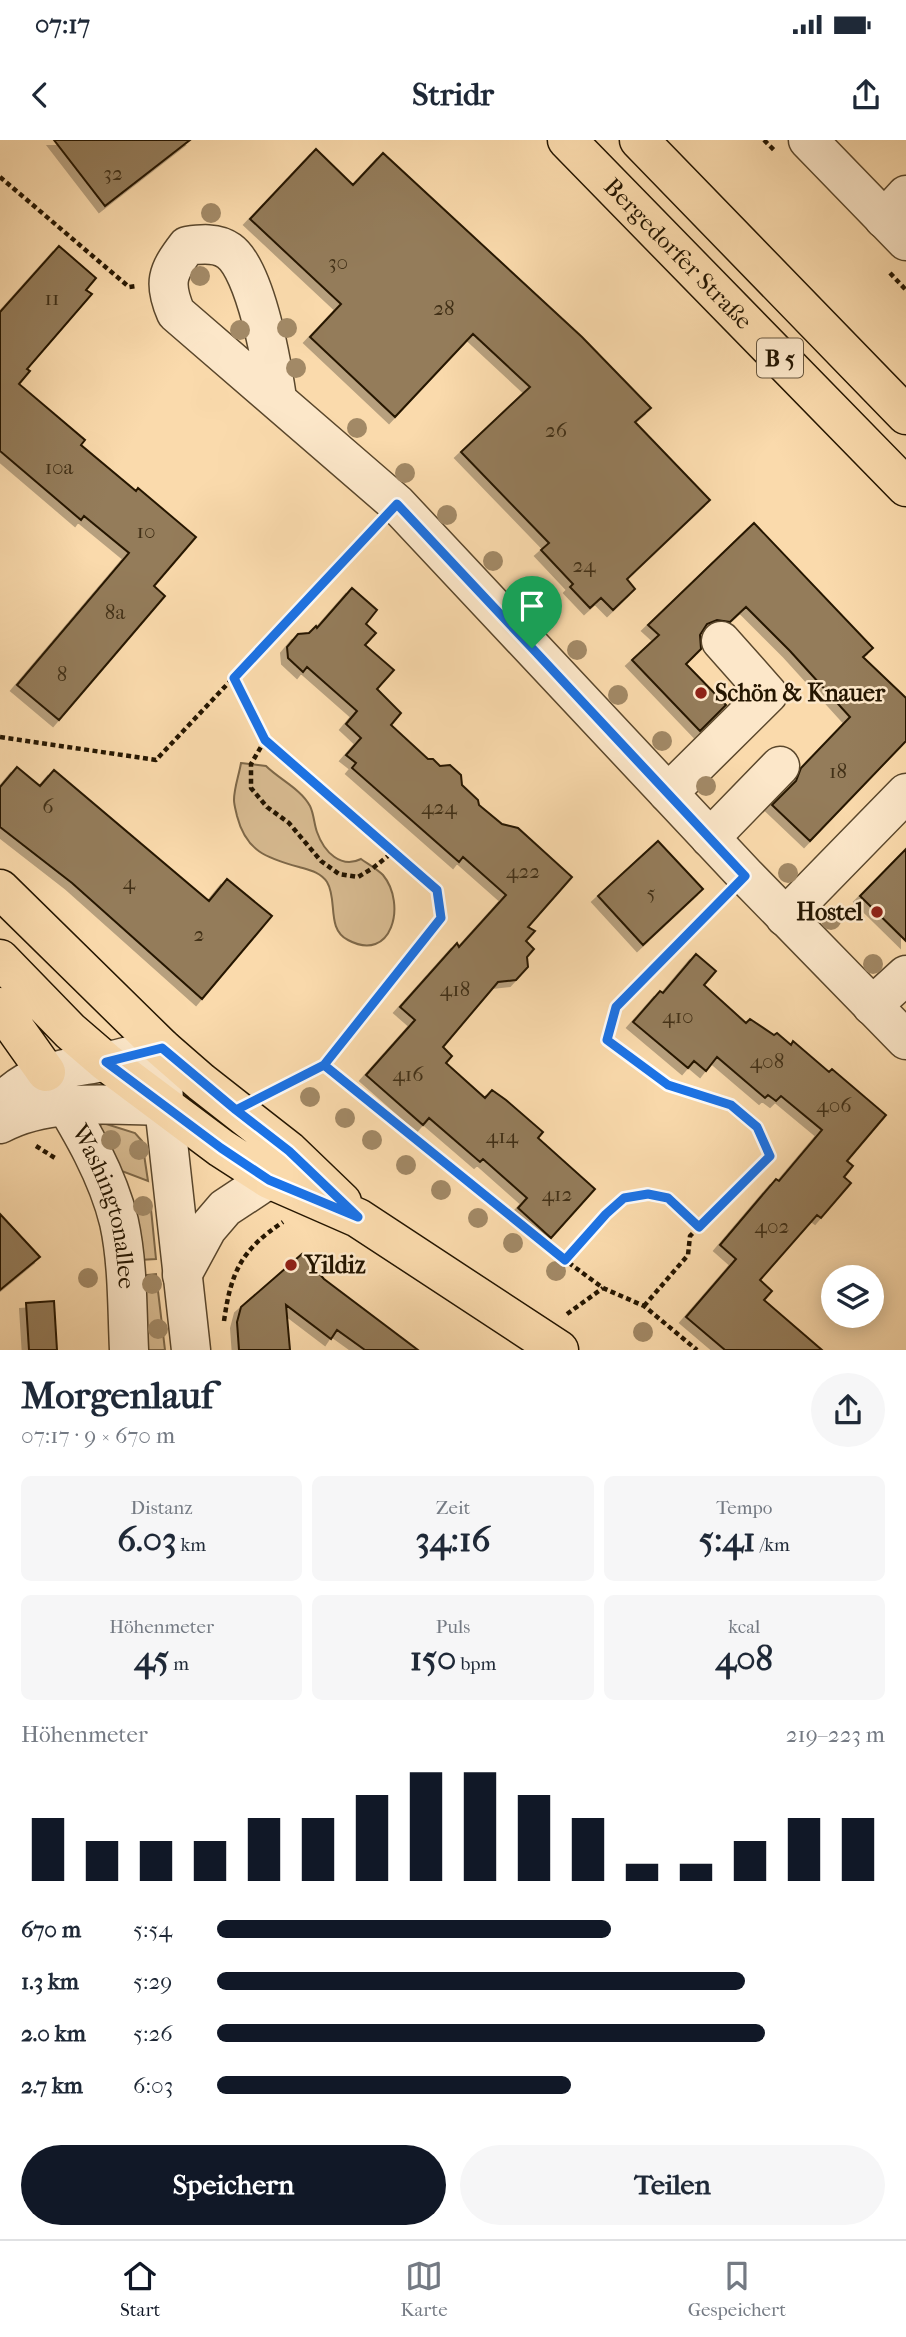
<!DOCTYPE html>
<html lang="de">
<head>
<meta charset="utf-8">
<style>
	:root { --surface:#fff; --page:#f6f6f7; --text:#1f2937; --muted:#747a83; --line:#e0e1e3; --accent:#111827 }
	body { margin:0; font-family:"IM FELL French Canon",serif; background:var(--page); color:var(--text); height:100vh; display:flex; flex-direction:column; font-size:26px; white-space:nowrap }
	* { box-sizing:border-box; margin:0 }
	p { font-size:23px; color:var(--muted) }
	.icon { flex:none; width:38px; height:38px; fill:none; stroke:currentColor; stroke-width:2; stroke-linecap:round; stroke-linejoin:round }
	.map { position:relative; height:1210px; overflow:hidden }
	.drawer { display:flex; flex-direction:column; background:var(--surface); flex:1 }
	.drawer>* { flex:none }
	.fabs { position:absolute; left:821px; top:1125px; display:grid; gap:14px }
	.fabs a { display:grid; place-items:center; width:63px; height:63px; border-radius:50%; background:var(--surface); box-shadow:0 4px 18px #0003; font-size:35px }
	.pin { position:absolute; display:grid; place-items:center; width:60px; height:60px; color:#fff; margin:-72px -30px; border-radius:50% 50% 50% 0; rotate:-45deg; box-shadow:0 0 7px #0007 }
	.pin .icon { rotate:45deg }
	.round { display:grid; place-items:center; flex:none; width:74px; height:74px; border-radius:37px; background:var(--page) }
	.head { display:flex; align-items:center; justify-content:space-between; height:119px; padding:0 21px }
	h1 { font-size:38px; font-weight:700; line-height:52px }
	.figures { display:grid; grid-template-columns:repeat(3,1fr); gap:10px; height:119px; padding:7px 21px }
	.figures div { display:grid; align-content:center; border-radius:10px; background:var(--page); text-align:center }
	.figures b { font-size:35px; font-weight:700 }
	.figures small { font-size:19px; font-weight:400 }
	.figures p { font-size:19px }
	.chart { height:196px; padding:14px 21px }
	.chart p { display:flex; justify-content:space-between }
	.chart svg { width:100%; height:126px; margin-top:7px; stroke:var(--accent); stroke-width:6 }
	.primary-button { display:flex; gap:14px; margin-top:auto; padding:14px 21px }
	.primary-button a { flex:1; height:80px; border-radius:42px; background:var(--accent); color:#fff; font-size:28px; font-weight:700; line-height:80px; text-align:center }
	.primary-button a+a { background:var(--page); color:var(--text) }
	ul { padding:0 21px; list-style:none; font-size:23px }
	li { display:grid; grid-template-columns:112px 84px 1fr; align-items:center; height:52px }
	li i { height:18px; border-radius:9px; background:var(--accent) }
	.status { display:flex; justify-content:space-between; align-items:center; height:49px; padding:0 35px; background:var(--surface); direction:ltr }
	.status svg { height:19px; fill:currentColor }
	header { display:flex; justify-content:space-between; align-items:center; height:91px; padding:0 21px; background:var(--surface); font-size:32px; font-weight:700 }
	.dock { display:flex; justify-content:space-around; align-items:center; height:98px; border-top:2px solid var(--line); background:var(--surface); font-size:19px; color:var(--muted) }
	.dock a { display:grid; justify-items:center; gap:4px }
	.dock .on { color:var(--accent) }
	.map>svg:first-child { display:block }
	.green { fill:#d6b98f; stroke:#7e6848; stroke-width:2 }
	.building { fill:#947c5a; stroke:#251601; stroke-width:2; filter:url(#shadow) }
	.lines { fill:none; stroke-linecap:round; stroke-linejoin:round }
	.minor-casing { stroke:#5a472c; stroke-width:41 }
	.major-casing { stroke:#251601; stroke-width:41 }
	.highway-casing { stroke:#251601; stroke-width:41 }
	.path { stroke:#251601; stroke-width:4.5; stroke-dasharray:5 3.5; stroke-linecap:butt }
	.minor { stroke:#fce7c9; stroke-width:38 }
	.major { stroke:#fadaac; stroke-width:38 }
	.highway { stroke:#fadaac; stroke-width:38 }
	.tree { fill:#a28966 }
	.route-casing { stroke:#fff; stroke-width:14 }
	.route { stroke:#1a73e8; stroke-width:9 }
	.poi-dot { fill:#8f2418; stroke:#fce7c9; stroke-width:2.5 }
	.labels { text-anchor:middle; stroke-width:5; stroke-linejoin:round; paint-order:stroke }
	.number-label { font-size:21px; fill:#413017 }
	.shield { fill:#fce7c9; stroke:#66553d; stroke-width:2 }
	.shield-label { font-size:23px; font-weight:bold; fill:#251601 }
	.street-label { font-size:24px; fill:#251601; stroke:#fce7c9 }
	.poi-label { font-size:24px; font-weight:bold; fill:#251601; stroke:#fce7c9; text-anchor:start }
</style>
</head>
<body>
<div class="status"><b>07:17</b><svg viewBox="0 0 49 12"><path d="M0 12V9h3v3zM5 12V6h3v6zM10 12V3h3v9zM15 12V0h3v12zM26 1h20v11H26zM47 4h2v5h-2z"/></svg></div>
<header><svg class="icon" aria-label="back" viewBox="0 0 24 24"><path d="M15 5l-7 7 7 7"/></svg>Stridr<svg class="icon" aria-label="share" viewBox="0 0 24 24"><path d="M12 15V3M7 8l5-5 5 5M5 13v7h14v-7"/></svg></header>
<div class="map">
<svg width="906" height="1210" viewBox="0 0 906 1210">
	<defs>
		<filter id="shadow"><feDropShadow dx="-6" dy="6" stdDeviation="0" flood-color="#0004"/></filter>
	</defs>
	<rect width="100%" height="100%" fill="#fadaac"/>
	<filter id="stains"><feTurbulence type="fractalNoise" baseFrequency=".00286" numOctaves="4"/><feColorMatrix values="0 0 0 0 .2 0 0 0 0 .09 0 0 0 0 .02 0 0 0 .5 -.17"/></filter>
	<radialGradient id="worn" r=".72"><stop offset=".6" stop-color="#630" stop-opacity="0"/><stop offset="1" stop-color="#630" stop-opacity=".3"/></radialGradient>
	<path class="green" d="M241,623L266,626C279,639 301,649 310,666C314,674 314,684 317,692C324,712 341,729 361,719C368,724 377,729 383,735C407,764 392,824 348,800C326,789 338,760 327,742C320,732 309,730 299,727C266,718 246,711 237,676C236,671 234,665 234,660C234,648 239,635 241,623Z
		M103,983L135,993L142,1001L148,1041L119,1030L97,988Z
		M128,1069H151L156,1119L139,1120Z
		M156,1134L165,1210H142L138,1136Z"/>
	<path class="building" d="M54,0H190L105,66Z
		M316,9L353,45L383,13L582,197L651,268L635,282L710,360L627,439L635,449L613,470L601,458L590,468L570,447L573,444L541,410L549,403L461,312L530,247L473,194L395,277L310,197L341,164L250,79Z
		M59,106L96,138L86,150L92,154L27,229L30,231L19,244L85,300L81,305L136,351L138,348L196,397L154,446L165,456L59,580L17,545L129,413L84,376L81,380L0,311V172Z
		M754,383L873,508L863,517L906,558V601L810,701L772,665L796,641L801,628L850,577L790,511L746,467L730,482L717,480L707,484L700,495L701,509L686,524L726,565L700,591L632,520L659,495L648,485Z
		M352,448L377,470L366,484L376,493L365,505L394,530L377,549L401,573L391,585L428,619H433L440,626L450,625L461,635L462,645L478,660L479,665L502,684L518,688L572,737L528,787L535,791L526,801L534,809L527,817L528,827L516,840L498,842L443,907L452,916L446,923L485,958L492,950L506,960L543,992L538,998L595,1049L551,1098L518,1068L527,1058L483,1019L480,1022L429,978L423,985L366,935L415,880L400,867L457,803L459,807L506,755L463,717L459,722L352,628L356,623L346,615L361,598L346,584L357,571L307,527L303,532L288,518L287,507L298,494L309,493L316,486L317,488Z
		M17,627L40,646L54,630L209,761L227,739L272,776L202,859L72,743L0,687V647Z
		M658,701L703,749L643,805L598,756Z
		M906,709V801L860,756Z
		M696,814L716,831L704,845L746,883L750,879L774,895L777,893L791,905L793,901L829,932L832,929L886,975L847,1021L853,1026L844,1037L851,1043L821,1078L817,1075L760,1140L772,1151L764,1160L822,1210H725L686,1177L736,1119L720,1105L776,1039L779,1041L822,990L781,956L776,961L768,955L765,958L717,917L706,931L694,921L688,928L633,882L660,851L663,853Z
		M0,1074L40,1117L0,1150Z
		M302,1114L324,1139L418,1210H365L337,1190L331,1199L286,1165L290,1210H239L237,1182L241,1167Z
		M54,1161L57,1210H29L26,1163Z"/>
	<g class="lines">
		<defs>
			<g id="minor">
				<path d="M808,0L906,101"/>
				<path d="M884,79L906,55"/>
				<path d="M277,258C272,225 256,130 229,111C217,102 200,104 187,106C167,132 163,143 176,173L397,364L745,735L906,900"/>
				<path d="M668,653L768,554L721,501"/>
				<path d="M710,698L780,626"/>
				<path d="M785,777L906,653"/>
				<path d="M872,866L906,835"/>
				<path id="s1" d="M46,932C74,979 106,1028 119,1082C128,1123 127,1168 129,1210"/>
				<path d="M0,964C32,930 60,930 103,922C123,918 142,913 162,908L164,966L191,1210"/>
				<path d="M0,984C48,958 112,965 164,966"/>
				<path d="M182,1135L207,1089L225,1068L269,1039"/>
			</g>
			<path id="major" d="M0,749L162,908L201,942L289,1011L342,1062
				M0,819L70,891L106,922L221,1008L269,1039L358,1078L559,1210
				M0,867L46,932"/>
			<g id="highway">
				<path id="s2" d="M567,0L906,347"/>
				<path d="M639,0L906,275"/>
			</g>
		</defs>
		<use href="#minor" class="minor-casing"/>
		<use href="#major" class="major-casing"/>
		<use href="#highway" class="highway-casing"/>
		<path class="path" d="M764,0L776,12
			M0,37L129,147L136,146
			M890,133L906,150
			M235,538L265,600L437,750L441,778L324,925L268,954
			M0,597L156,620L374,388
			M265,600L251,624V648L267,667L289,683L321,721L339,734L358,737L373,728L393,712
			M324,925L565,1120L603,1148L644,1166L697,1210
			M36,1006L55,1018
			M565,1120L605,1074L624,1058L648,1054L669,1058L699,1087
			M644,1166L688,1115L690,1096L770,1016L757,987L731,965L668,945L607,900L616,867L722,759
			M567,1174L603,1148
			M224,1181C231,1132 241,1110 283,1082"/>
		<use href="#minor" class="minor"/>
		<use href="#major" class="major"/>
		<use href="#highway" class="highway"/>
	</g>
	<g class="tree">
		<circle cx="211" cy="73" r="10"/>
		<circle cx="200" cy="136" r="10"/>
		<circle cx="287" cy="188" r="10"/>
		<circle cx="240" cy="190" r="10"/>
		<circle cx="296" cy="228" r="10"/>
		<circle cx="357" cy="288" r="10"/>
		<circle cx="405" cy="333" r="10"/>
		<circle cx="447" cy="375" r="10"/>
		<circle cx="493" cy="421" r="10"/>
		<circle cx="536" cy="467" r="10"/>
		<circle cx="577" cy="510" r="10"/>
		<circle cx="618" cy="555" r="10"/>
		<circle cx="662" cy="601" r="10"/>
		<circle cx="706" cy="646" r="10"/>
		<circle cx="788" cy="733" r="10"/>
		<circle cx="831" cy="780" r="10"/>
		<circle cx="873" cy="824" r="10"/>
		<circle cx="310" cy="957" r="10"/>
		<circle cx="345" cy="978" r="10"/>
		<circle cx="111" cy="1000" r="10"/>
		<circle cx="372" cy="1000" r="10"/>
		<circle cx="139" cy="1010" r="10"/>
		<circle cx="406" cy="1025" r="10"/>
		<circle cx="441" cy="1050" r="10"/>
		<circle cx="143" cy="1066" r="10"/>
		<circle cx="478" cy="1078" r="10"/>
		<circle cx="513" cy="1103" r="10"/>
		<circle cx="556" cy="1131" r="10"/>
		<circle cx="88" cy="1138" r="10"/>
		<circle cx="152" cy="1144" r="10"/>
		<circle cx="158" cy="1189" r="10"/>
		<circle cx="643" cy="1192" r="10"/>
	</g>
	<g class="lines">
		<defs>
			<path id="route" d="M532,508L397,364L234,538L265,600L437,750L441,778L324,925L236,970L162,908L106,922L221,1008L269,1040L358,1077L289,1011L236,970L324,925L565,1120L606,1074L624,1058L648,1054L668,1058L699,1087L770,1016L757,987L731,965L668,945L607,900L616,867L745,736L532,508"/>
		</defs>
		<use href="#route" class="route-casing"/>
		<use href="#route" class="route"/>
	</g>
	<g class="poi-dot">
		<circle cx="701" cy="553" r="7"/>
		<circle cx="877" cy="772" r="7"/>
		<circle cx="291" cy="1125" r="7"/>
	</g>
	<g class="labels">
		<g class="number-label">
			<text x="113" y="40">32</text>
			<text x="338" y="129">30</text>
			<text x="52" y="165">11</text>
			<text x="444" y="175">28</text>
			<text x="556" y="297">26</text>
			<text x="59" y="334">10a</text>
			<text x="146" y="398">10</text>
			<text x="584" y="432">24</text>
			<text x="115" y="479">8a</text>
			<text x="62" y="541">8</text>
			<text x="838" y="638">18</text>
			<text x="48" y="673">6</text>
			<text x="439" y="674">424</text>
			<text x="523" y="738">422</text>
			<text x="129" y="749">4</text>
			<text x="651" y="760">5</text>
			<text x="199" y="801">2</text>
			<text x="455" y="856">418</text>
			<text x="678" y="883">410</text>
			<text x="767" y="928">408</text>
			<text x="408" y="941">416</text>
			<text x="834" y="972">406</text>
			<text x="502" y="1003">414</text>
			<text x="557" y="1061">412</text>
			<text x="772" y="1093">402</text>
		</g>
		<rect class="shield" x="757" y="198.5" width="46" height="39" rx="5"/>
		<g class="shield-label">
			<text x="780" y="226">B 5</text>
		</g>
		<g class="street-label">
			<text dy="8" stroke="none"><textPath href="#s2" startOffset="159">Bergedorfer Straße</textPath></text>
			<text dy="8" stroke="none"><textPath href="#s1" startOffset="149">Washingtonallee</textPath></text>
		</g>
		<g class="poi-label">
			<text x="715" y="561">Schön &amp; Knauer</text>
			<text x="863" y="780" text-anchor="end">Hostel</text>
			<text x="305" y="1133">Yildiz</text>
		</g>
	</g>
	<rect width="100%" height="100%" filter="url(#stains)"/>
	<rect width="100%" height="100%" fill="url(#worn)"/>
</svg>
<div class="fabs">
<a><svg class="icon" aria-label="layers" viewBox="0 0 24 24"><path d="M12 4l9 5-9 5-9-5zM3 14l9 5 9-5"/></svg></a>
</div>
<div class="pin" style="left:532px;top:508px;background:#1e9e55"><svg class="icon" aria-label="arrive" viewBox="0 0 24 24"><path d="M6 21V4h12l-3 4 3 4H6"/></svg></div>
</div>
<section class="drawer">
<div class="head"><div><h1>Morgenlauf</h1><p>07:17 · 9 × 670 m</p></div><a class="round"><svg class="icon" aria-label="share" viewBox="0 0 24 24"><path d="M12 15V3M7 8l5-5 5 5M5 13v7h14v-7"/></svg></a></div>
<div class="figures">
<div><p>Distanz</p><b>6.03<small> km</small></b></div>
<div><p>Zeit</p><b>34:16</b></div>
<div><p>Tempo</p><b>5:41<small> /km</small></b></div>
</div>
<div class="figures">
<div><p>Höhenmeter</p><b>45<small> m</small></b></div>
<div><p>Puls</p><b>150<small> bpm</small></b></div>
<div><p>kcal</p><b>408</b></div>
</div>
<div class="chart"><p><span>Höhenmeter</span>219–223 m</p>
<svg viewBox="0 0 160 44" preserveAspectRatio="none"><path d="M5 44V22M15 44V30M25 44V30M35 44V30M45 44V22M55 44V22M65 44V14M75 44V6M85 44V6M95 44V14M105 44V22M115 44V38M125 44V38M135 44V30M145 44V22M155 44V22"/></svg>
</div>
<ul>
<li><b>670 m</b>5:54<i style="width:59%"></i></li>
<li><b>1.3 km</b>5:29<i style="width:79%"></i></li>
<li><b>2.0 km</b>5:26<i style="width:82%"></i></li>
<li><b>2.7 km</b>6:03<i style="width:53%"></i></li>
</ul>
<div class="primary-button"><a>Speichern</a><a>Teilen</a></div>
</section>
<nav class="dock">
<a class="on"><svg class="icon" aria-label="home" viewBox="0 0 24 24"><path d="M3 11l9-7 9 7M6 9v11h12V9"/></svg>Start</a>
<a><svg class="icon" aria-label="map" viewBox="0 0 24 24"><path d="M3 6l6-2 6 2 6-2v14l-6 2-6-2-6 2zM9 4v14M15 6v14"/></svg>Karte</a>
<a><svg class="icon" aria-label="saved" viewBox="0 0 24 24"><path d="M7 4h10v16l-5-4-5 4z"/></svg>Gespeichert</a>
</nav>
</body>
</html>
